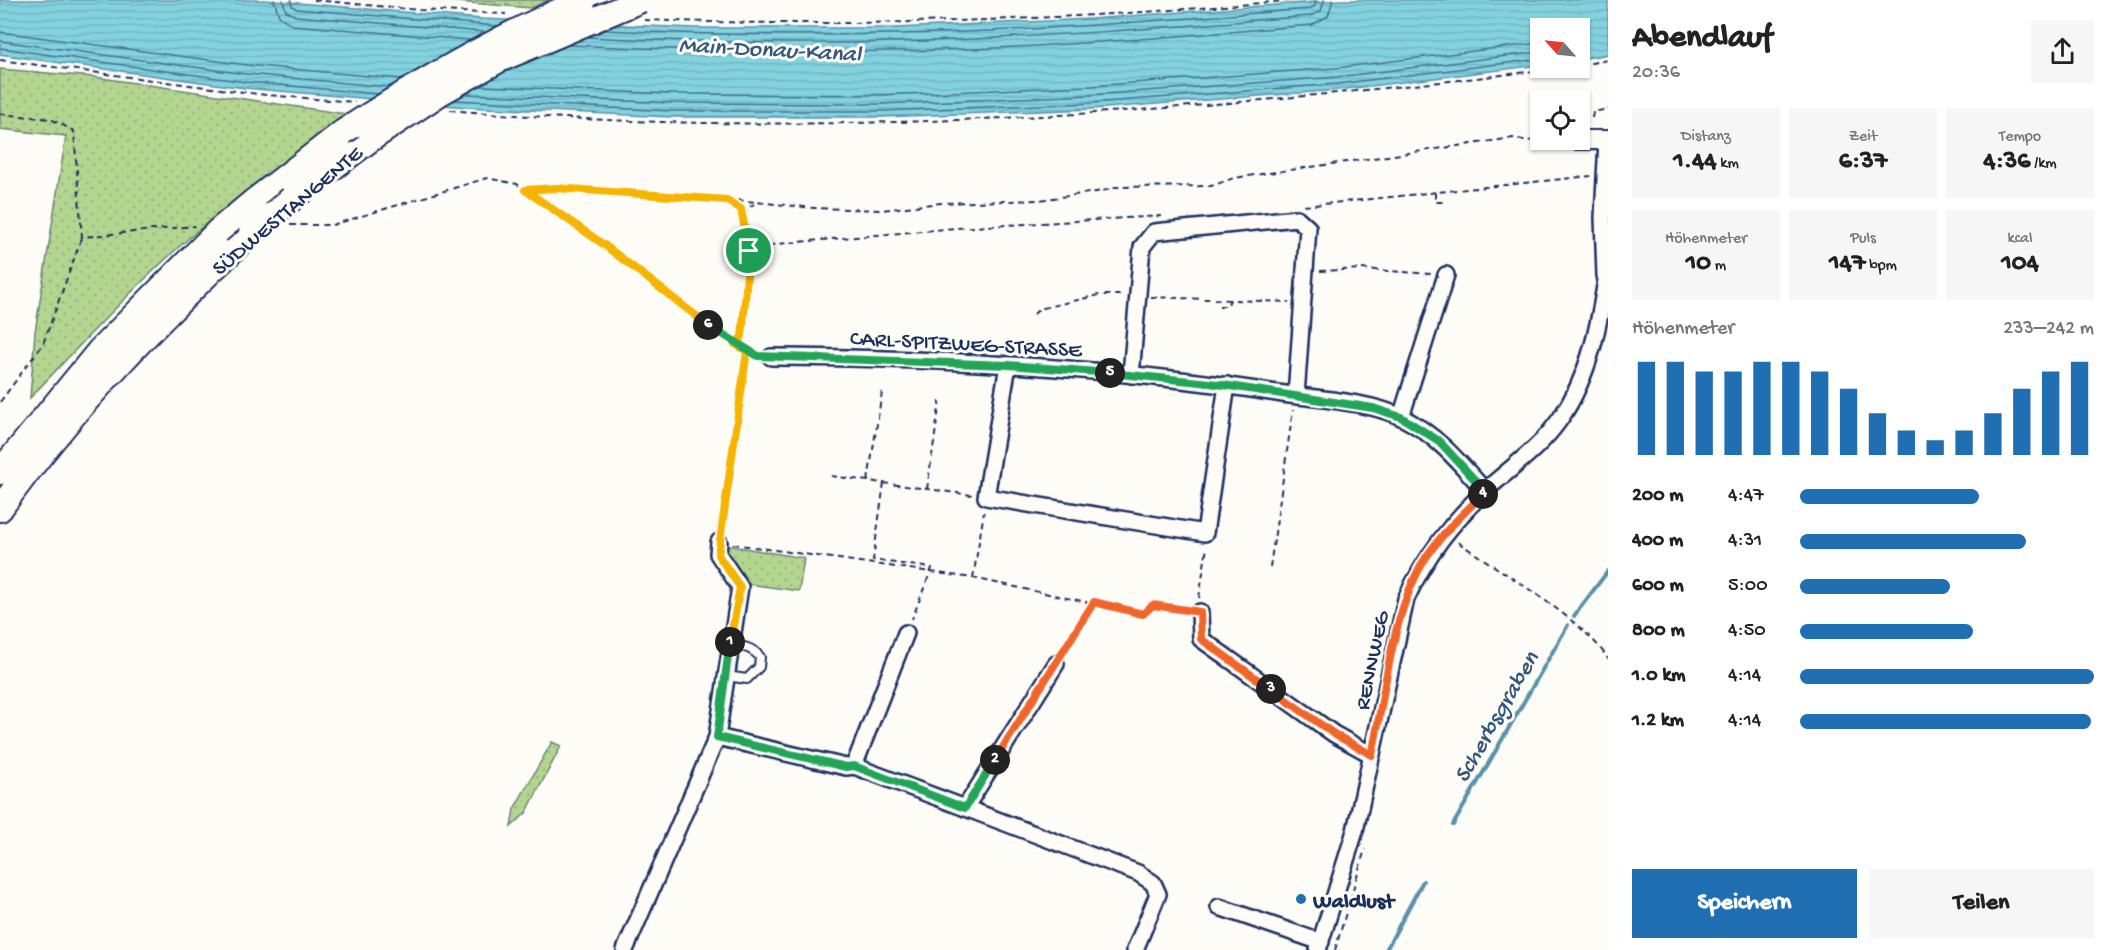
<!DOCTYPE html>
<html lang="de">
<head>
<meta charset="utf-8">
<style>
	:root { --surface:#fff; --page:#f6f6f6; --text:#222; --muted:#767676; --accent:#1f6fb2 }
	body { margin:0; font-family:"Gochi Hand",sans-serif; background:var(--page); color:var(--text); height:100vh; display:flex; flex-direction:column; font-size:22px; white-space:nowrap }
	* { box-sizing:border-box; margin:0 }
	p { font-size:20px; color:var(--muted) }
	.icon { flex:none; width:33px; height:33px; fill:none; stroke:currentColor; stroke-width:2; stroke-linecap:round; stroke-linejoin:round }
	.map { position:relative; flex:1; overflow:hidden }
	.panel { display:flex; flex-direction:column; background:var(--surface); width:510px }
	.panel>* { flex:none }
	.needle { width:39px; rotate:297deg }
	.controls { position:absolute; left:1530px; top:18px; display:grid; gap:12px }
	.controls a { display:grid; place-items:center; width:60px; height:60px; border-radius:0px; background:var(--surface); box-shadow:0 2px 4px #0004; font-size:30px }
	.pin { position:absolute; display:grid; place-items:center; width:51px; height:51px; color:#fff; margin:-26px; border:3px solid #fff; border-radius:50%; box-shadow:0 2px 6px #0007 }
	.km { position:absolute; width:30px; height:30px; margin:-15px; border-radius:50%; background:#222; color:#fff; font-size:16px; line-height:30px; text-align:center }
	.round { display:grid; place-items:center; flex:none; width:63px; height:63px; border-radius:0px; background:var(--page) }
	.summary { display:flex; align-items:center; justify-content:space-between; height:102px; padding:0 24px }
	h1 { font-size:33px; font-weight:700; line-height:45px }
	.metrics { display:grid; grid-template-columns:repeat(3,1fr); gap:9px; height:102px; padding:6px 24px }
	.metrics div { display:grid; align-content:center; border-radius:0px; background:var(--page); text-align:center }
	.metrics b { font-size:26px; font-weight:700 }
	.metrics small { font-size:16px; font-weight:400 }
	.metrics p { font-size:16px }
	.chart { height:168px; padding:12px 24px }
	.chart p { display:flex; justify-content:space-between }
	.chart svg { width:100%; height:108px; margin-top:6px; stroke:var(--accent); stroke-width:6 }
	.primary-button { display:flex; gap:12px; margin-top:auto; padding:12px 24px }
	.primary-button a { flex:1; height:69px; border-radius:0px; background:var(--accent); color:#fff; font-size:24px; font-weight:700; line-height:69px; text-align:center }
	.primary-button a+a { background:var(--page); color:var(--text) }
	ul { padding:0 24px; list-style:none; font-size:20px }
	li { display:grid; grid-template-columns:96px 72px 1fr; align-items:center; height:45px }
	li i { height:15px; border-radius:8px; background:var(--accent) }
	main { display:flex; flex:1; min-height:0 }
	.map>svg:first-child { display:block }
	.green { fill:url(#green-dots); stroke:#678276; stroke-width:1.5 }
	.water { fill:url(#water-rules); stroke:#5991ab; stroke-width:1.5 }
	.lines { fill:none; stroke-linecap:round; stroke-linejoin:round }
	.shore { stroke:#457192; stroke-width:1.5 }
	.stream { stroke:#5991ab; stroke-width:4 }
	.service-casing { stroke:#1b2f5e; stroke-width:12 }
	.minor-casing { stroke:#1b2f5e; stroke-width:20 }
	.tertiary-casing { stroke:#1b2f5e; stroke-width:22 }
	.trunk-casing { stroke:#1b2f5e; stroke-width:28 }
	.path { stroke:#1b2f5e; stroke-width:2; stroke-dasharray:6 4.5; stroke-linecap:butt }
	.service { stroke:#fdfcf7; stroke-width:8 }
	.minor { stroke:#fdfcf7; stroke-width:15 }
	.tertiary { stroke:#fdfcf7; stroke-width:18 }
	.trunk { stroke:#fdfcf7; stroke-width:24 }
	.trunk-bridge-casing { stroke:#1b2f5e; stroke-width:28; stroke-linecap:butt }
	.trunk-bridge { stroke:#fdfcf7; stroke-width:24 }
	.split-1-casing { stroke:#fff; stroke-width:12 }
	.split-2-casing { stroke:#fff; stroke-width:12 }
	.split-3-casing { stroke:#fff; stroke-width:12 }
	.split-4-casing { stroke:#fff; stroke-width:12 }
	.split-5-casing { stroke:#fff; stroke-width:12 }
	.split-6-casing { stroke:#fff; stroke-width:12 }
	.split-7-casing { stroke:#fff; stroke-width:12 }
	.split-1 { stroke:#f5b400; stroke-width:8 }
	.split-2 { stroke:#22a559; stroke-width:8 }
	.split-3 { stroke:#f0652b; stroke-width:8 }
	.split-4 { stroke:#f0652b; stroke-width:8 }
	.split-5 { stroke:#22a559; stroke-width:8 }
	.split-6 { stroke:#22a559; stroke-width:8 }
	.split-7 { stroke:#f5b400; stroke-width:8 }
	.poi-dot { fill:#1f6fb2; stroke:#fdfcf7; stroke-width:2 }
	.labels { text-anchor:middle; stroke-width:6; stroke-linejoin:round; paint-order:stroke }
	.street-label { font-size:22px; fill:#1b2f5e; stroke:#fdfcf7 }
	.poi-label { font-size:22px; font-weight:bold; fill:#1b2f5e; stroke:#fdfcf7; text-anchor:start }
	.water-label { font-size:24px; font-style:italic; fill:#35587e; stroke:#fdfcf7 }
</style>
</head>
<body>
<main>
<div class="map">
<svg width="1608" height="950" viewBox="0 0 1608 950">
	<defs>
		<pattern id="green-dots" width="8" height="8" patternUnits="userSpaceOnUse" patternTransform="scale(1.5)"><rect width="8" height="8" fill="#b3d58f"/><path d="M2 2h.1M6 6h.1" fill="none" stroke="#99b77e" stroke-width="1.8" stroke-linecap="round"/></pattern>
		<pattern id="water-rules" width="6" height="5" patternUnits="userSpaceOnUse" patternTransform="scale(1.5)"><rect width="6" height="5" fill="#83d3df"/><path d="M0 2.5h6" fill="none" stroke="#71b5c2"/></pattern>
	</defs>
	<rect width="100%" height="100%" fill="#fdfcf7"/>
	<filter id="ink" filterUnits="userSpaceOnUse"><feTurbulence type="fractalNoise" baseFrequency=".0167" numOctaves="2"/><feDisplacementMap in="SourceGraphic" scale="12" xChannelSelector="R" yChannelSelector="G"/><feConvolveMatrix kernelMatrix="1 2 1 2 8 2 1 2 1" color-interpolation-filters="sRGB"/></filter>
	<g filter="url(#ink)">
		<path class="green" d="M432,0H549L531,8Z
			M0,69L94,77L346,114C290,157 234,199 181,245C128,293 79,346 30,398L35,332L66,136L0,129Z
			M725,545L804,558L799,591L741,583L724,557Z
			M552,742L561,746L526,813L511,827L514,809Z"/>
		<path class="water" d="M0,0H264L482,19L695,28H896L1091,19L1341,0H1608V54L1580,59V28H1540V65L1338,90L1092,109L882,117H671L467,107L245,88L32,59L0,54Z"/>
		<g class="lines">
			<path class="shore" d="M274,0L279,16L292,25L470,40
				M283,0L286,11L296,16L484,32
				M291,0L292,6L297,9L498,26
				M604,30C701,35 798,36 896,34C1034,32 1172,19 1309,9L1315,6L1316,0
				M0,32L247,65L402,79
				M588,37C691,42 794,45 897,42C1035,38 1173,27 1310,16L1321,11L1324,0
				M0,41L246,74L389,87
				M569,45C678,50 786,53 895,51C1034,49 1173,37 1312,25L1328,16L1333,0
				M0,48L246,82L378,94
				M481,86L671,94L881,95L1091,86L1336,68L1540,43
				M466,94L671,103L881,104L1091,95L1337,77L1540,52
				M455,100L671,111H881L1092,103L1337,84L1540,59"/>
			<path class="stream" d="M1574,616L1608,571
				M1453,825L1568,625
				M1386,950L1423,881"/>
			<defs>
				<path id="service" d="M726,676L747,679L759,667L760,657C752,647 742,646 730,645"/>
				<path id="minor" d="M1605,276L1603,217L1607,140
					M771,357C939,358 1110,367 1277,393C1314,399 1368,401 1401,417C1436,434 1460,463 1485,491
					M1008,365L986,497L1205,533L1227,385
					M1131,375L1142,247L1154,232L1297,218L1308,228L1296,396
					M1401,417L1446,275
					M1200,612L1201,639L1334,734L1372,755
					M717,737L846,767L854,766L1138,873L1153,883L1158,894L1135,950
					M854,766L906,633
					M965,808L1056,664
					M1219,907L1321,942
					M625,950L717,737L740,587L718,554L719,542
					M1318,950L1355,831L1406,599C1426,555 1452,522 1487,489C1512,467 1541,447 1560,419C1591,374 1600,320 1608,267"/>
				<path id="tertiary" d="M1577,140H1608"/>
				<path id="trunk" d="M291,199L371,139
					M254,201L343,132
					M0,472L99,351L218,231
					M0,509C72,408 160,318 251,233"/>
			</defs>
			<use href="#service" class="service-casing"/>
			<use href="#minor" class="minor-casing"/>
			<use href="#tertiary" class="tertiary-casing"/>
			<use href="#trunk" class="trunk-casing"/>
			<path class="path" d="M314,0L419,10L506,14
				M644,20C861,28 1078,20 1295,0
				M0,60L266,95L355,102
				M1580,65L1608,60
				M450,110C820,142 1193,113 1560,68
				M0,114L51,119L74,131L82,237L195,226
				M1592,118L1593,112L1608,109
				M525,190L555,187L727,199C733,202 738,204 742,210C756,236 747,307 743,337L735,344
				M1435,193V202H1443
				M727,199L814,208L882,210L941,203L1039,200L1103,191L1116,187L1211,186L1234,178L1513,138L1528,141L1540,139
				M1304,206L1591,176
				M744,215L747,209L754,204
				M290,225H332L487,178L517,184L603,245L689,312L735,344L758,356
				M749,251L776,244L956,228L1161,216
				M1320,271L1361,269L1431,274
				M1151,297L1289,302
				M1219,306H1227L1230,300
				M1034,314L1039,309L1099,295H1124
				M0,402L43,344L82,237
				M831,476L972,495
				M868,481L882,392
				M884,483L873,560L932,568L912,619
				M927,489L940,401
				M721,529L747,351
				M1458,542C1499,571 1584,619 1608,659
				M733,544L973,578L1143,614L1153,605L1185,610
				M1270,567L1293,410
				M973,578L984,512
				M1199,598L1207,547
				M1064,652L1094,603
				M1335,950L1365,849"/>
			<use href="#service" class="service"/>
			<use href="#minor" class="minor"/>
			<use href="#tertiary" class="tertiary"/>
			<use href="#trunk" class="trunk"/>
			<defs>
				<path id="trunk-bridge" d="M343,132C421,81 499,36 584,0
					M371,139L440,93L499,60L641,0
					M218,231L254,201
					M251,233L291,199"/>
			</defs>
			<use href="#trunk-bridge" class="trunk-bridge-casing"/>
			<use href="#trunk-bridge" class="trunk-bridge"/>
		</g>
	</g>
	<g class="lines" filter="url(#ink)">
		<defs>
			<path id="split-1" d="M730,642L740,587L718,555L747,351L735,344L742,337L749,251"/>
			<path id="split-2" d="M730,642L717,737L846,767L854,766L965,808L995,760"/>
			<path id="split-3" d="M995,760L1094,602L1143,614L1153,605L1200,612L1201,639L1271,689"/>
			<path id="split-4" d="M1271,689L1334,734L1372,755C1385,694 1391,618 1422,564C1438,537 1461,516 1483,494"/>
			<path id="split-5" d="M1110,373L1210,383L1373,408L1401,417L1439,441L1485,491L1483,494"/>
			<path id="split-6" d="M708,325L758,356L1008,365L1110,373"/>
			<path id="split-7" d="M708,325L603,244L525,190L555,188L727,200L741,209L749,251"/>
		</defs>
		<use href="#split-1" class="split-1-casing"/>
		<use href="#split-2" class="split-2-casing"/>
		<use href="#split-3" class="split-3-casing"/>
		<use href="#split-4" class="split-4-casing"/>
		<use href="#split-5" class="split-5-casing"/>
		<use href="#split-6" class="split-6-casing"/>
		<use href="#split-7" class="split-7-casing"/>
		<use href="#split-1" class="split-1"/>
		<use href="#split-2" class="split-2"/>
		<use href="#split-3" class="split-3"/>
		<use href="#split-4" class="split-4"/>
		<use href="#split-5" class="split-5"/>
		<use href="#split-6" class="split-6"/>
		<use href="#split-7" class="split-7"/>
	</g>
	<circle class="poi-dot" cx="1301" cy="899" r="6"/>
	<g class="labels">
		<g class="street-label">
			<text transform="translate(286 209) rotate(-40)" y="8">SÜDWESTTANGENTE</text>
			<text transform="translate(966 342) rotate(3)" y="8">CARL-SPITZWEG-STRASSE</text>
			<text transform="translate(1370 660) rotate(-78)" y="8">RENNWEG</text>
		</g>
		<g class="poi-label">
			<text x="1313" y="907">Waldlust</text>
		</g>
		<g class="water-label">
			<text transform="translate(770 48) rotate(3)" y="8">Main-Donau-Kanal</text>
			<text transform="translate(1495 716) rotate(-60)" y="8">Scherbsgraben</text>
		</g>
	</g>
</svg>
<div class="controls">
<a><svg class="needle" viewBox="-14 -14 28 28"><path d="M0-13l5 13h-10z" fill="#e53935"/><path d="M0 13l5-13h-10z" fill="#767676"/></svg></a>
<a><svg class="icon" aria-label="locate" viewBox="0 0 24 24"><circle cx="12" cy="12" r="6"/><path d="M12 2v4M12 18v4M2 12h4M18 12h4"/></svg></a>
</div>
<div class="pin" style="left:749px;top:251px;background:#1e9e55"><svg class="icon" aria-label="arrive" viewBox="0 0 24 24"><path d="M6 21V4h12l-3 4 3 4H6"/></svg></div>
<b class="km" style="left:730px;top:642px">1</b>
<b class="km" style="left:995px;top:760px">2</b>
<b class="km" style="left:1271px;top:689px">3</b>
<b class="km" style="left:1483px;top:494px">4</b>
<b class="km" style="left:1110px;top:373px">5</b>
<b class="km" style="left:708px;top:325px">6</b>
</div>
<section class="panel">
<div class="summary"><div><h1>Abendlauf</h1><p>20:36</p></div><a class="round"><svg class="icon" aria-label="share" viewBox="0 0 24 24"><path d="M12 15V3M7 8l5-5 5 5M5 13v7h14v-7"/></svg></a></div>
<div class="metrics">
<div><p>Distanz</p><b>1.44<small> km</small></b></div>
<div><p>Zeit</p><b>6:37</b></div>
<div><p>Tempo</p><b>4:36<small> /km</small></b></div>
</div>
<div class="metrics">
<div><p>Höhenmeter</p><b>10<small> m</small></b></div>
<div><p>Puls</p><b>147<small> bpm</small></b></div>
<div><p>kcal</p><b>104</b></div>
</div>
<div class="chart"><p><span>Höhenmeter</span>233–242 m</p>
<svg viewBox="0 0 160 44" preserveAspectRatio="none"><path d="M5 44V6M15 44V6M25 44V10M35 44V10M45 44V6M55 44V6M65 44V10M75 44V17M85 44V27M95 44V34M105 44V38M115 44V34M125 44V27M135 44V17M145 44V10M155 44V6"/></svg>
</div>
<ul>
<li><b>200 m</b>4:47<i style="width:61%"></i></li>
<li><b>400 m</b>4:31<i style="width:77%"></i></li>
<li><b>600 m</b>5:00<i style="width:51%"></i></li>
<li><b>800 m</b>4:50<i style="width:59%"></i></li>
<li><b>1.0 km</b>4:14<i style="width:100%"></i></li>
<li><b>1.2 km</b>4:14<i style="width:99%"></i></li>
</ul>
<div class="primary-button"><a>Speichern</a><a>Teilen</a></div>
</section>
</main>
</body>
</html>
